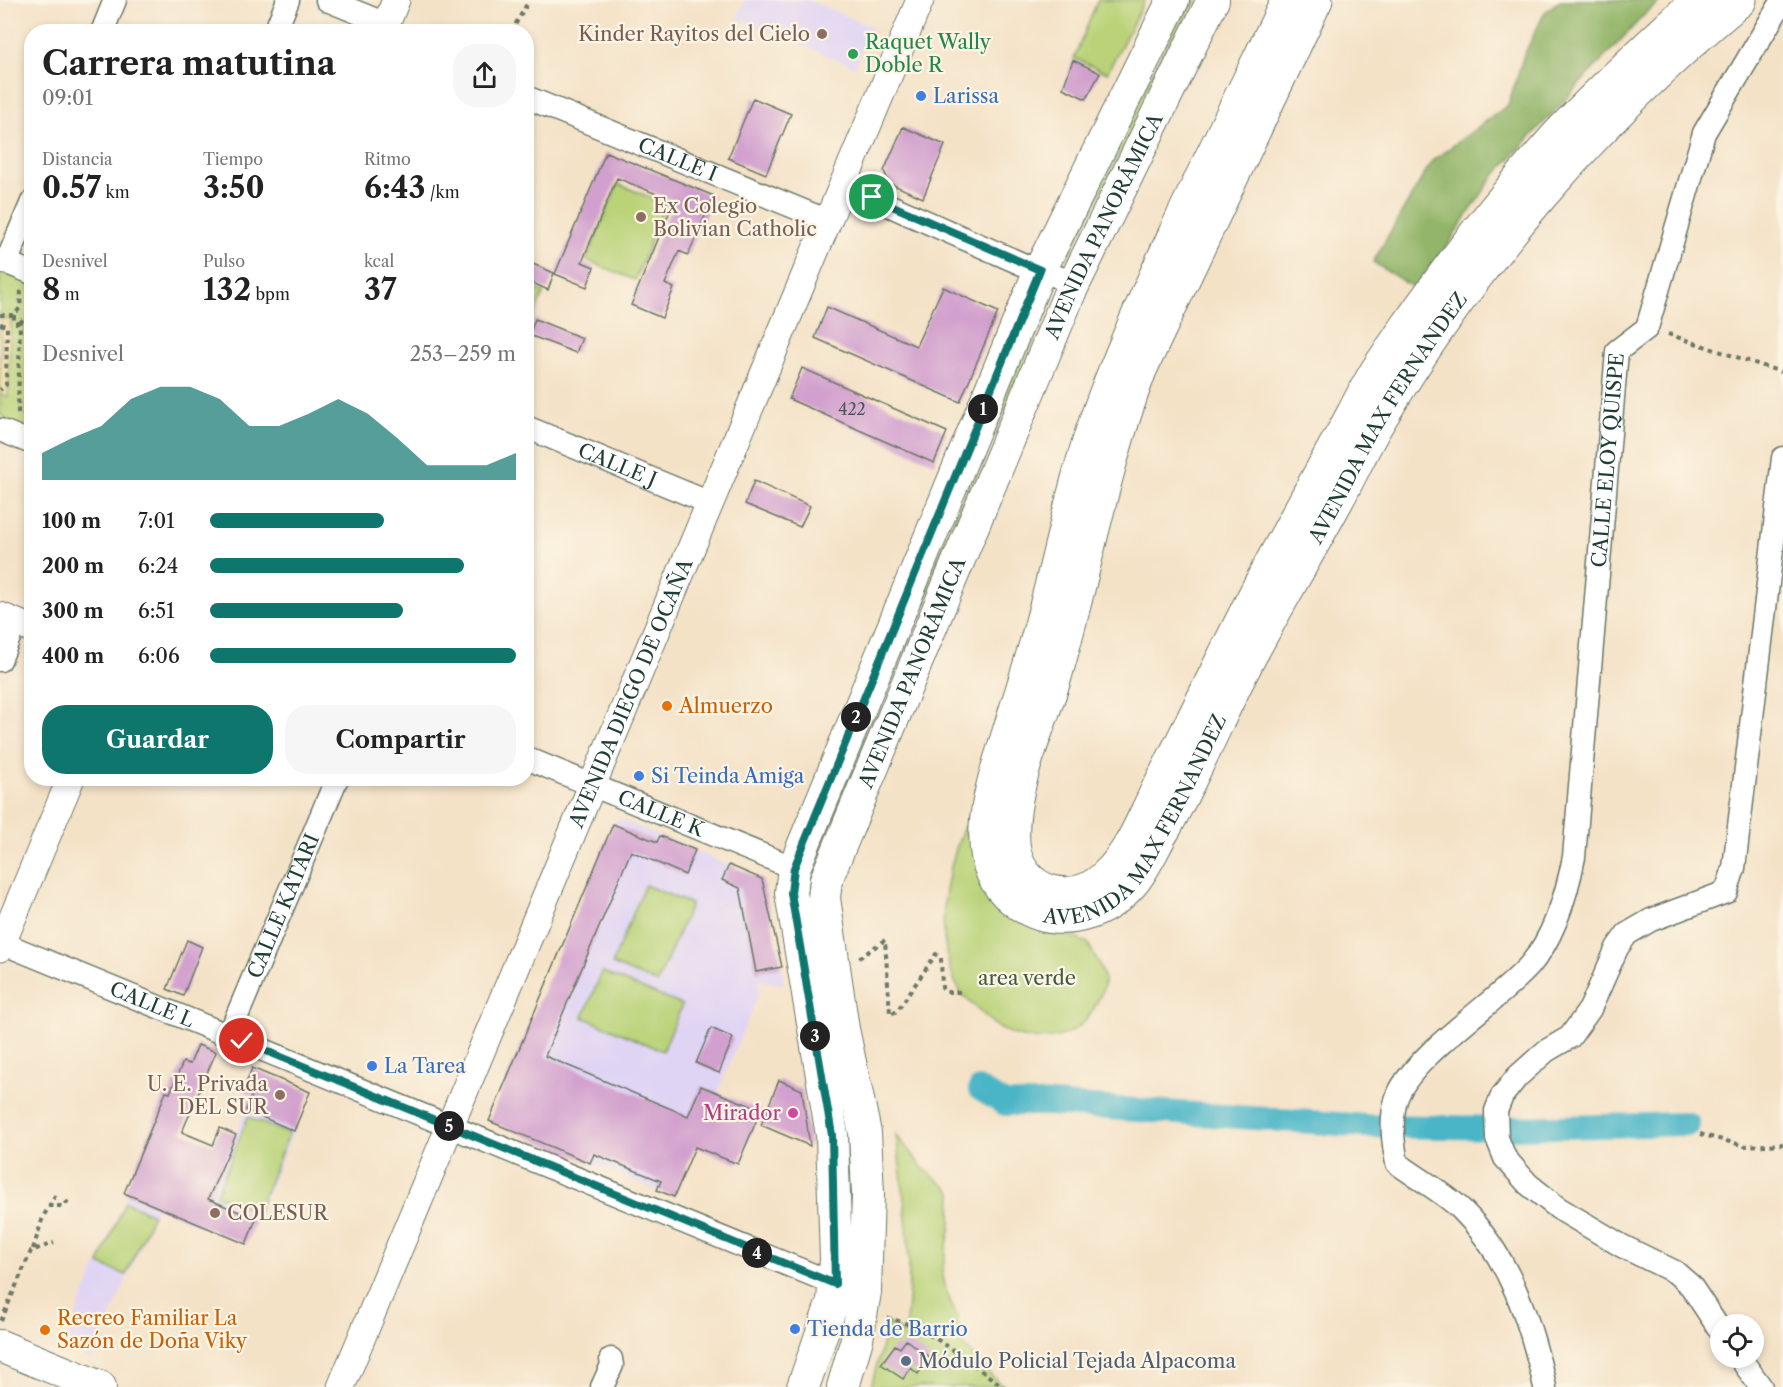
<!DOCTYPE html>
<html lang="es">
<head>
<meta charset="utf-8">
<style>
	:root { --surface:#fff; --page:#f6f6f6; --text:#222; --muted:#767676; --accent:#0f766e }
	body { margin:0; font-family:"Libre Caslon Text",serif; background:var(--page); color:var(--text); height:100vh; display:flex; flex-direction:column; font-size:22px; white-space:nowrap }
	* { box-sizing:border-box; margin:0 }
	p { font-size:20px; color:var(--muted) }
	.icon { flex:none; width:33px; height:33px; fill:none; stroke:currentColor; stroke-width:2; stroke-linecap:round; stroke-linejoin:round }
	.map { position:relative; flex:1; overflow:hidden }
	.details { position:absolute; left:24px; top:24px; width:510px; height:762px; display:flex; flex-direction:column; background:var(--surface); border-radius:24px; box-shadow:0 3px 9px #0003 }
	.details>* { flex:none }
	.controls { position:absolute; left:1710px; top:1314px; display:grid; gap:12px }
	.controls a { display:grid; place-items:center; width:54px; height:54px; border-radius:50%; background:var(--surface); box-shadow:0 3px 9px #0003; font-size:30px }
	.pin { position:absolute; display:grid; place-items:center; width:51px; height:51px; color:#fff; margin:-26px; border:3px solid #fff; border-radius:50%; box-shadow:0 2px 6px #0007 }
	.km { position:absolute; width:30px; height:30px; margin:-15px; border-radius:50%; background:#222; color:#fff; font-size:16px; line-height:30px; text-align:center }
	.round { display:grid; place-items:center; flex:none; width:63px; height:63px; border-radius:24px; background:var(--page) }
	.head { display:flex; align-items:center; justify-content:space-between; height:102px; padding:0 18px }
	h1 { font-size:33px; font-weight:800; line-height:45px }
	.figures { display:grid; grid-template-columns:repeat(3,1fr); gap:9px; height:102px; padding:6px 18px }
	.figures div { display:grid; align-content:center }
	.figures b { font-size:30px; font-weight:800 }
	.figures small { font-size:16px; font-weight:400 }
	.figures p { font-size:16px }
	.chart { height:168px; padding:12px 18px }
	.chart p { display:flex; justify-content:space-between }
	.chart svg { width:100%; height:108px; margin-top:6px; fill:var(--accent); opacity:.7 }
	.primary-button { display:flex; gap:12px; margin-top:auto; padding:12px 18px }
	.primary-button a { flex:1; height:69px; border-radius:24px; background:var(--accent); color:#fff; font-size:24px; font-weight:800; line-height:69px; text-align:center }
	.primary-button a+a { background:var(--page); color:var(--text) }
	ul { padding:0 18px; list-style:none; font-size:20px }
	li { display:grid; grid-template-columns:96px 72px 1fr; align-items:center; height:45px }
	li i { height:15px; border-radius:8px; background:var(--accent) }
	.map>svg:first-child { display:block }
	.built { fill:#e0d4f4 }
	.green { fill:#bad379; stroke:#6c8856; stroke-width:1.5 }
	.forest { fill:#93b569; stroke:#59794e; stroke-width:1.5 }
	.sand { fill:#eeda9e; stroke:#868c69; stroke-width:1.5 }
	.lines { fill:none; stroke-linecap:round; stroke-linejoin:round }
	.canal { stroke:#4ab5c7; stroke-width:24 }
	.building { fill:#d2a0ce }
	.minor-casing { stroke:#6a7767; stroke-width:25 }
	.tertiary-casing { stroke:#6a7767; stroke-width:29 }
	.secondary-casing { stroke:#6a7767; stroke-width:34 }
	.primary-casing { stroke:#6a7767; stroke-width:35 }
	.path { stroke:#6a7767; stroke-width:4; stroke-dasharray:4.5 4.5; stroke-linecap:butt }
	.minor { stroke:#fff; stroke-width:22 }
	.tertiary { stroke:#fff; stroke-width:27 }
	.secondary { stroke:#fff; stroke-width:32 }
	.primary { stroke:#fff; stroke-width:33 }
	.route-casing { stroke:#fff; stroke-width:12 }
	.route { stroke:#0f766e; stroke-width:8 }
	.education-dot { fill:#8d6e63; stroke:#fcf5e5; stroke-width:2 }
	.leisure-dot { fill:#2e9e5b; stroke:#fcf5e5; stroke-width:2 }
	.shop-dot { fill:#3f7fe0; stroke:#fcf5e5; stroke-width:2 }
	.food-dot { fill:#e8710a; stroke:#fcf5e5; stroke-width:2 }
	.hotel-dot { fill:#d1479c; stroke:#fcf5e5; stroke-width:2 }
	.service-dot { fill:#5c6f8a; stroke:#fcf5e5; stroke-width:2 }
	.labels { text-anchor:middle; stroke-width:4.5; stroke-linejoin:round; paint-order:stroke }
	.number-label { font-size:16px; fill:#4c565a }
	.education-label { font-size:20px; fill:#785e54; stroke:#fcf5e5; text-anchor:end }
	.leisure-label { font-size:20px; fill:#27864d; stroke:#fcf5e5; text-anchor:start }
	.shop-label { font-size:20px; fill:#366cbe; stroke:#fcf5e5; text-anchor:start }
	.street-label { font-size:20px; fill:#1f3d34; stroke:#fcf5e5 }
	.food-label { font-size:20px; fill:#c56008; stroke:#fcf5e5; text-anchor:start }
	.park-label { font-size:20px; fill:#3e5b42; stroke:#fcf5e5 }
	.hotel-label { font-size:20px; fill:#b23c85; stroke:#fcf5e5; text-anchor:end }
	.service-label { font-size:20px; fill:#4e5e75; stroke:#fcf5e5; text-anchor:start }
</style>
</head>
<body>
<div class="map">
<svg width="1783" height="1387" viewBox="0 0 1783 1387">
	<rect width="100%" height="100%" fill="#fcf5e5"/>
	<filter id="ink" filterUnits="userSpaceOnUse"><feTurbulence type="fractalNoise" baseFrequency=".0167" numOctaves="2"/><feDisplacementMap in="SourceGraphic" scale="12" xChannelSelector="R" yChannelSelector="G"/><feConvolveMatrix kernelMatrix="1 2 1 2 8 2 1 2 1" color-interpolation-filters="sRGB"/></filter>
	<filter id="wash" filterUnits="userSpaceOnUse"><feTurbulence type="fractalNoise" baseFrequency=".008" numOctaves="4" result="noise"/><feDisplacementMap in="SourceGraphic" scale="24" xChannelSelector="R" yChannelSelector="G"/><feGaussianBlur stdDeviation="1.35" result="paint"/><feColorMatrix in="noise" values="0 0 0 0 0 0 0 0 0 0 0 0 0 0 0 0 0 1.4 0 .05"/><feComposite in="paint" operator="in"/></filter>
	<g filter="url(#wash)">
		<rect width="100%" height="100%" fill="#f4e2c7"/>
		<path class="built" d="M745,0H808L872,27L855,67L737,18Z
			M619,819L763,880L782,967L784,985L758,980L759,993L674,1197L492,1122L491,1117L613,824Z
			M262,1072L310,1092L246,1244L157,1208L92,1360L62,1347L127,1195L155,1206L173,1163L216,1181Z"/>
		<path class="green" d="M1098,0H1145L1107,73L1074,58Z
			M1189,0H1196L1068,258L1064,259L1062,255Z
			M618,184L666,204L635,280L586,260Z
			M0,271L31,284V434L8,424L6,418L0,415Z
			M527,285L544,292L527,332Z
			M1050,292L1053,295L820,854L816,855L1047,293Z
			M968,817L986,827L1051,929L1088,943C1094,957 1105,969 1104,985C1103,992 1098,1000 1095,1006C1077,1042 1035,1046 1001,1029C992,1024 984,1015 977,1008C969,1002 960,993 956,984C932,930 946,869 968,817Z
			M645,885L691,904L657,983L612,964Z
			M602,972L682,1005L663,1051L583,1017Z
			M248,1117L289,1134L257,1212L216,1195Z
			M896,1135L922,1167L952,1192L951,1225L942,1271L947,1295L958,1318L959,1342C976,1355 986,1374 1004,1387H871L888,1323L904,1333C916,1274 904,1195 896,1135Z
			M125,1202L153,1214L126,1275L99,1264Z"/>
		<path class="forest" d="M1560,0H1661L1644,15L1493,177L1417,290L1373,262L1432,161L1508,105L1524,55L1545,12Z"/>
		<path class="sand" d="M0,318L11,319L8,397L0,394Z"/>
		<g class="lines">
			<path class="canal" d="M980,1089L1005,1104H1050L1367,1126L1512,1128L1688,1124"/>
		</g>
		<g id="blocks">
			<path class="building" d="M1073,60L1100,73L1086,99L1063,88Z
				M753,98L791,114L766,174L728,158Z
				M903,127L945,145L923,198L889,183L884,171Z
				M606,152L714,196L688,255L679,251L665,284L674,288L662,318L631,305L674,201L617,178L582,262L594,267L587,287L555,274Z
				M526,261L554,273L548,290L526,280Z
				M943,287L998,312L960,402L815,338L827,307L916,346Z
				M535,319L582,338L576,353L529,335Z
				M802,368L947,432L934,463L789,399Z
				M754,481L810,506L800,527L745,504Z
				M613,824L657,842L660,836L695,850L685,875L631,851L545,1056L688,1116L701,1086L761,1110L738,1164L695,1147L674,1197L657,1190L661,1181L594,1154L590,1163L489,1121Z
				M729,865L762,879L782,967L756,972L740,888L722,880Z
				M187,940L202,947L183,996L167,989Z
				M711,1028L733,1038L719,1073L696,1063Z
				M198,1045L216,1052L182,1132L213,1145L220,1128L236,1135L208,1199L256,1219L246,1244L124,1193L166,1092L170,1093L183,1062L190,1064Z
				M252,1068L310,1092L294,1131L246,1110L252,1095L243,1091Z
				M779,1080L802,1090L810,1146L761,1125Z
				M906,1340L930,1358L918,1374L911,1368L903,1379L881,1364L895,1345L900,1348Z"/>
		</g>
	</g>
	<g filter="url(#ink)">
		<use href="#blocks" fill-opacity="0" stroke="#6a7767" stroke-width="1.5"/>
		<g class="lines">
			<defs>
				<g id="minor">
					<path d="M327,0L386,24"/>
					<path d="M102,32L115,0"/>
					<path d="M275,32L288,0"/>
					<path id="s1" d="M526,97L828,221"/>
					<path d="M843,185L1022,264L1075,283"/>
					<path d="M0,260L32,273"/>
					<path d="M6,263L32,202"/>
					<path id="s2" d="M526,427L710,503"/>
					<path d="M0,430L32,443"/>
					<path d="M0,660L15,623"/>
					<path id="s3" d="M526,758L794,868"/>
					<path id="s4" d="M2,943L835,1284"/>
					<path id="s5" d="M229,1035L337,778"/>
					<path d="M1720,1330L1691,1286L1675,1272L1622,1246L1558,1208L1528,1184L1505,1158L1497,1138L1496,1111L1502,1096L1517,1077L1546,1051L1570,1037L1590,1009L1617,948L1627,934L1651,920L1726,892L1734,868L1783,458"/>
					<path d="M1740,1358L1761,1387"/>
					<path d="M602,1387L612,1365L611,1359"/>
					<path id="s6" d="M1545,1387C1531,1323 1510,1257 1461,1209C1443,1192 1417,1178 1397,1163C1393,1143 1390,1121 1396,1100C1410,1056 1497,1003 1530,965C1555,936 1567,893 1574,857L1617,351L1647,328L1704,133L1783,0"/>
				</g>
				<g id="tertiary">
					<path d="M383,32L396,0"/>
					<path d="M0,616L32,629"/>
					<path d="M0,948L71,778"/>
					<path id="s7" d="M341,1387L920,0"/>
				</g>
				<g id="secondary">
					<path d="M0,1346L100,1387"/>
					<path d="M803,1387L833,1301L836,1260L832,1135L791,893L794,868L1040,270L1173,0"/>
					<path id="s8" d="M843,1387L857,1339L865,1292L868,1193L865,1133L843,1029L824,898L826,880L1070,292L1213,0"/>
				</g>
				<g id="primary">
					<path id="s9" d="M1288,0C1225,131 1157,262 1104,398C1074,476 1060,560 1037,640C1028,672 1018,703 1008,735C993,784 964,860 1013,899C1051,930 1099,919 1130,885C1144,870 1153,847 1164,829C1198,769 1223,704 1257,643C1283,595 1311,548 1337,500C1351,474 1363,447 1378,422C1473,263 1597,118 1740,0"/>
					<path d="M1316,0L1140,370C1102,471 1084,577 1054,680C1038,731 1009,788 1013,843C1015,867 1029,886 1052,892C1073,897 1091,891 1106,876C1131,853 1143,819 1158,789C1197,714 1232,637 1272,562C1296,518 1320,473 1345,429C1357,407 1368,383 1382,363C1436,283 1494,206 1558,135C1602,88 1651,44 1698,0"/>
				</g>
			</defs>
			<use href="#minor" class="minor-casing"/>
			<use href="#tertiary" class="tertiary-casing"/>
			<use href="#secondary" class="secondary-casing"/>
			<use href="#primary" class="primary-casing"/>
			<path class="path" d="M511,32L527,4
				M0,315H14L20,308L21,290
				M14,315V323H20
				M0,324L7,326L6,385L0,390
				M1668,334L1781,372
				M18,413L20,323L24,318L32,319
				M22,414H32
				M859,958L885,940L890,1014L897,1011L936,954L941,958L942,988L946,992H961
				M1700,1134L1745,1146L1783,1144
				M48,1206H63L69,1201
				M33,1249L43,1217L56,1194
				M887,1318C931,1327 968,1363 1004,1387
				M1,1321L31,1251L54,1243"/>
			<use href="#minor" class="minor"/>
			<use href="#tertiary" class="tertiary"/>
			<use href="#secondary" class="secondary"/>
			<use href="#primary" class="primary"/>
		</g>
	</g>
	<g class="lines" filter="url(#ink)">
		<defs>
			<path id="route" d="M242,1041L835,1284L832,1135L791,893L794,868L1040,270L872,197"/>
		</defs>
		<use href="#route" class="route-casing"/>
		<use href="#route" class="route"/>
	</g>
	<g class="education-dot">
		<circle cx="822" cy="34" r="6"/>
		<circle cx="641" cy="217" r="6"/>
		<circle cx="280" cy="1095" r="6"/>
		<circle cx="215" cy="1213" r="6"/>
	</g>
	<circle class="leisure-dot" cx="853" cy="54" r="6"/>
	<g class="shop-dot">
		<circle cx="921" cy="96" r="6"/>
		<circle cx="639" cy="776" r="6"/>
		<circle cx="372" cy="1066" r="6"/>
		<circle cx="795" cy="1329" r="6"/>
	</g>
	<g class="food-dot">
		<circle cx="667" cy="706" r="6"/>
		<circle cx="45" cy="1330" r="6"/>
	</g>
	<circle class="hotel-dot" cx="793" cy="1113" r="6"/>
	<circle class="service-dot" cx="906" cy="1361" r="6"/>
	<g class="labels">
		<g class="number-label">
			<text x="852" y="415">422</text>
		</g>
		<g class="education-label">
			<text x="810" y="41">Kinder Rayitos del Cielo</text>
			<text x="653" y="213" text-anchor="start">Ex Colegio<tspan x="653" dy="23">Bolivian Catholic</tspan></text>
			<text x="268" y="1091">U. E. Privada<tspan x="268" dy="23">DEL SUR</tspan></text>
			<text x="227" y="1220" text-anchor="start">COLESUR</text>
		</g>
		<g class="leisure-label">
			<text x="865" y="49">Raquet Wally<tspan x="865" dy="23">Doble R</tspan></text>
		</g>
		<g class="shop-label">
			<text x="933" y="103">Larissa</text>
			<text x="651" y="783">Si Teinda Amiga</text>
			<text x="384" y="1073">La Tarea</text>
			<text x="807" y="1336">Tienda de Barrio</text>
		</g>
		<g class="street-label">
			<text dy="7" stroke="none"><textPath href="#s1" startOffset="164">CALLE I</textPath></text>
			<text dy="7" stroke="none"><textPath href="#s8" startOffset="1224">AVENIDA PANORÁMICA</textPath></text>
			<text dy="7" stroke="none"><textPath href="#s9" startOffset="1629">AVENIDA MAX FERNANDEZ</textPath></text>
			<text dy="7" stroke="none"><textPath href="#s6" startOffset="1050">CALLE ELOY QUISPE</textPath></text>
			<text dy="7" stroke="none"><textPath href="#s2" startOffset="99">CALLE J</textPath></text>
			<text dy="7" stroke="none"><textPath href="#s8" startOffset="738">AVENIDA PANORÁMICA</textPath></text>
			<text dy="7" stroke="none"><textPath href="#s7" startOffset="752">AVENIDA DIEGO DE OCAÑA</textPath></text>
			<text dy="7" stroke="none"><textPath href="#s9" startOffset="1143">AVENIDA MAX FERNANDEZ</textPath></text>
			<text dy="7" stroke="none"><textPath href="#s3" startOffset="146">CALLE K</textPath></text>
			<text dy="7" stroke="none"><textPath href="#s5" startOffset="140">CALLE KATARI</textPath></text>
			<text dy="7" stroke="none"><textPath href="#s4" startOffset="162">CALLE L</textPath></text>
		</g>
		<g class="food-label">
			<text x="679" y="713">Almuerzo</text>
			<text x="57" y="1325">Recreo Familiar La<tspan x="57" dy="23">Sazón de Doña Viky</tspan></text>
		</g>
		<g class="park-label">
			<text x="1027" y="985">area verde</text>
		</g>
		<g class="hotel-label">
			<text x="781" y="1120">Mirador</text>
		</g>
		<g class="service-label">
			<text x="918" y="1368">Módulo Policial Tejada Alpacoma</text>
		</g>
	</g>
</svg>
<div class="controls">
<a><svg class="icon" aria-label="locate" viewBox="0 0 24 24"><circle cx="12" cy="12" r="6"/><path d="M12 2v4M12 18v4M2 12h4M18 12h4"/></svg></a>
</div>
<div class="pin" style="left:872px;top:197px;background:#1e9e55"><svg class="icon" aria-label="arrive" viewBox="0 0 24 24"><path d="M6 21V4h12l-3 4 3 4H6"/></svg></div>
<div class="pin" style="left:242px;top:1041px;background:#d93025"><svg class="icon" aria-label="check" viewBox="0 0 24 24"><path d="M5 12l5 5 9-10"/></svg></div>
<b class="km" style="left:983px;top:409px">1</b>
<b class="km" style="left:856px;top:717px">2</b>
<b class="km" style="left:815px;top:1036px">3</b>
<b class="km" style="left:757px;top:1253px">4</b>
<b class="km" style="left:449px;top:1126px">5</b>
<section class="details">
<div class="head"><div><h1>Carrera matutina</h1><p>09:01</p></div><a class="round"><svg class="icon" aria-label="share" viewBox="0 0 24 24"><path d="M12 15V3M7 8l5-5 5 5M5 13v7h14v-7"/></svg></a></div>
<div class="figures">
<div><p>Distancia</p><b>0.57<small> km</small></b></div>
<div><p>Tiempo</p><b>3:50</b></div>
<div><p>Ritmo</p><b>6:43<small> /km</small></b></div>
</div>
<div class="figures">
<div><p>Desnivel</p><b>8<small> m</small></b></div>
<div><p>Pulso</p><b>132<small> bpm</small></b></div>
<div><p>kcal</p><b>37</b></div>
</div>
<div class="chart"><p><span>Desnivel</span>253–259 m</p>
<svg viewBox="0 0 160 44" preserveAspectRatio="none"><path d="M0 44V33L10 27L20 22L30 11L40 6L50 6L60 11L70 22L80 22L90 17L100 11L110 17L120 27L130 38L140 38L150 38L160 33V44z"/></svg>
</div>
<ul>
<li><b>100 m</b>7:01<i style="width:57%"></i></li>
<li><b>200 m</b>6:24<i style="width:83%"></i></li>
<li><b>300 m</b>6:51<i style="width:63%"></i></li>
<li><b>400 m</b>6:06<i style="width:100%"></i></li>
</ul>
<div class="primary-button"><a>Guardar</a><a>Compartir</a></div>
</section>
</div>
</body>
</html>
